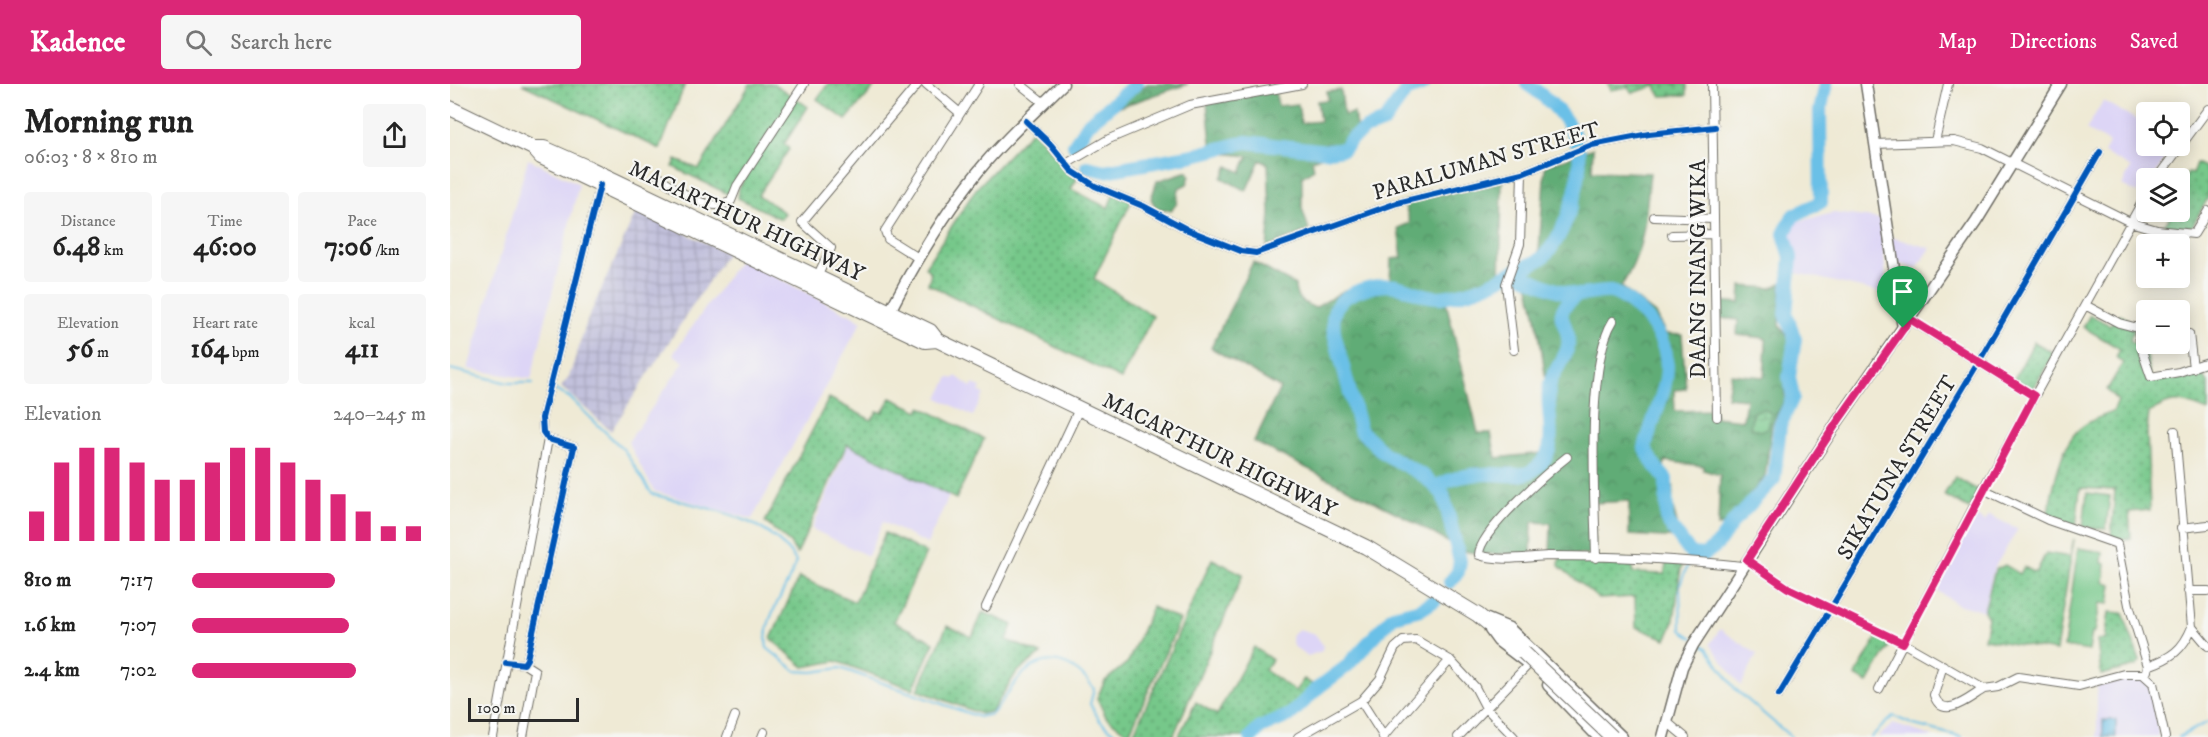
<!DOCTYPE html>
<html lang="en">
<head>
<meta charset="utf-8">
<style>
	:root { --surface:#fff; --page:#f6f6f6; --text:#222; --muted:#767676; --accent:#db2777 }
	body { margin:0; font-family:"IM FELL DW Pica",serif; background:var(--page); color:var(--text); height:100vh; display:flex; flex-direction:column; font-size:22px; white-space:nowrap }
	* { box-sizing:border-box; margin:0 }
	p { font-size:20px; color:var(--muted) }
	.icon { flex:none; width:33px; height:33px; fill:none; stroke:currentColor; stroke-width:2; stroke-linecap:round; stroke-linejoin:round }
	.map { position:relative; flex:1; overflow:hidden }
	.sheet { display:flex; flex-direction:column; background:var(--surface); width:450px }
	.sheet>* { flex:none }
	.buttons { position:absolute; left:1686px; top:18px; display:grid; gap:12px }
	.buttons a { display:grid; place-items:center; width:54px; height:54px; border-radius:6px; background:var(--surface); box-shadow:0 3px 15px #0003; font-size:30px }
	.scale { position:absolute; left:18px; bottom:15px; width:111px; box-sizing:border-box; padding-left:6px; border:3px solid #2b2b2b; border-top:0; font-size:16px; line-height:21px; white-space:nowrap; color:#2b2b2b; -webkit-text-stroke:4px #f6f6f2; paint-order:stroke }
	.pin { position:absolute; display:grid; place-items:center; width:51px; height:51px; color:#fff; margin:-62px -26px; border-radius:50% 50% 50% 0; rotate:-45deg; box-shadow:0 0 6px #0007 }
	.pin .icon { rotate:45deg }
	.round { display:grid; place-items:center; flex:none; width:63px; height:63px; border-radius:6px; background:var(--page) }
	.headline { display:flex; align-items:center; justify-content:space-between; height:102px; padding:0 24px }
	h1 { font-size:33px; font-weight:700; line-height:45px }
	.stats { display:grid; grid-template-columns:repeat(3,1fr); gap:9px; height:102px; padding:6px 24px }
	.stats div { display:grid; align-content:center; border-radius:6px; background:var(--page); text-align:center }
	.stats b { font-size:26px; font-weight:700 }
	.stats small { font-size:16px; font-weight:400 }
	.stats p { font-size:16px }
	.chart { height:168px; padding:12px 24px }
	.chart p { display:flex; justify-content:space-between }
	.chart svg { width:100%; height:108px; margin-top:6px; stroke:var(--accent); stroke-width:6 }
	ul { padding:0 24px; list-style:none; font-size:20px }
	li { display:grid; grid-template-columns:96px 72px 1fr; align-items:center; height:45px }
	li i { height:15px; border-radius:8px; background:var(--accent) }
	header { display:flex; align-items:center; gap:36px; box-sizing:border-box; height:84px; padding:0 30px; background:var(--accent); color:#fff }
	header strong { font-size:28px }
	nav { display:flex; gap:33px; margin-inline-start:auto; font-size:21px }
	.search { width:420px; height:54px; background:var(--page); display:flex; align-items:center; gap:15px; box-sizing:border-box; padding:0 21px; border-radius:6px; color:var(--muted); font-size:22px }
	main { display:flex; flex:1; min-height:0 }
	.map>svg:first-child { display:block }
	.built { fill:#ddd5f6 }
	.industrial { fill:url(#industrial-grid) }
	.grass { fill:url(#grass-dots); stroke:#507a5a; stroke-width:1.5 }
	.forest { fill:url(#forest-crowns); stroke:#466c50; stroke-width:1.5 }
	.wetland { fill:url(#wetland-marsh); stroke:#507a5a; stroke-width:1.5 }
	.pitch { fill:#76c88a; stroke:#507a5a; stroke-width:1.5 }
	.water { fill:url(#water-waves); stroke:#4b7689; stroke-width:1.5 }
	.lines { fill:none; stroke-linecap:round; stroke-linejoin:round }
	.stream { stroke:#6bc0e7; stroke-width:2 }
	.river { stroke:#6bc0e7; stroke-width:14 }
	.street-casing { stroke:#706e66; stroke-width:10 }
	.secondary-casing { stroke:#706e66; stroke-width:13 }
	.highway-casing { stroke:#706e66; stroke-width:16 }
	.street { stroke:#fff; stroke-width:8 }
	.secondary { stroke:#fff; stroke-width:10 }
	.highway { stroke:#fff; stroke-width:14 }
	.highway-bridge-casing { stroke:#706e66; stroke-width:16; stroke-linecap:butt }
	.highway-bridge { stroke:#fff; stroke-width:14 }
	.cycleway-casing { stroke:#f6f6f2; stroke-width:10 }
	.cycleway { stroke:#0057b8; stroke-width:6 }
	.route-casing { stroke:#fff; stroke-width:12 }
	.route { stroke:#db2777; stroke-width:8 }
	.labels { text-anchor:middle; stroke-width:4.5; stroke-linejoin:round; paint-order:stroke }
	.street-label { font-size:22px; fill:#2b2b2b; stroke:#f6f6f2 }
</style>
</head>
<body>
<header>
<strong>Kadence</strong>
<div class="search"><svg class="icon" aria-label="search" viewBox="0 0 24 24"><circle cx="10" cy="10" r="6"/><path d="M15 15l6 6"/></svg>Search here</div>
<nav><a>Map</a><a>Directions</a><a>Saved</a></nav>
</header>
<main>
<section class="sheet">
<div class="headline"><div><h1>Morning run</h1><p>06:03 · 8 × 810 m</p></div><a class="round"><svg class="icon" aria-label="share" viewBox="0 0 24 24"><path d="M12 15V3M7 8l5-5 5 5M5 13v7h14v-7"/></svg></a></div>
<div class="stats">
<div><p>Distance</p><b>6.48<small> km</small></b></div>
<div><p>Time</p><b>46:00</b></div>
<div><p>Pace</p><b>7:06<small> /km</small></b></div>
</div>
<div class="stats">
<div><p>Elevation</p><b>56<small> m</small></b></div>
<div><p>Heart rate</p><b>164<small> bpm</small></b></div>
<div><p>kcal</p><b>411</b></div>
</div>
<div class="chart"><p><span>Elevation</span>240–245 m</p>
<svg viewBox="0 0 160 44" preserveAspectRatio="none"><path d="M5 44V32M15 44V12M25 44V6M35 44V6M45 44V12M55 44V19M65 44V19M75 44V12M85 44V6M95 44V6M105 44V12M115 44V19M125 44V25M135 44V32M145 44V38M155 44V38"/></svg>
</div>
<ul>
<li><b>810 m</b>7:17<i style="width:61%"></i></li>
<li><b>1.6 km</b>7:07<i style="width:67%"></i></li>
<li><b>2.4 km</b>7:02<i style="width:70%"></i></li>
</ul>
</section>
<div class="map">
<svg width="1758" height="653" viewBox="0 0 1758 653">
	<defs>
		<pattern id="industrial-grid" width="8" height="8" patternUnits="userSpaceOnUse" patternTransform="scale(1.5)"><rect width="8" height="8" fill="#c2c1dc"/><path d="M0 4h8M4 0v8" fill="none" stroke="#a7a6bd"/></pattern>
		<pattern id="grass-dots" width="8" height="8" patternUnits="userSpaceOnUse" patternTransform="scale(1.5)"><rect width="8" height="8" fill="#76c88a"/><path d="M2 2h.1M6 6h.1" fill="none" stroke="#61a371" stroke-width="1.8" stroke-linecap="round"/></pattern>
		<pattern id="forest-crowns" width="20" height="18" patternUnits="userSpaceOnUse" patternTransform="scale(1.5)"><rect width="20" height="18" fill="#60ac76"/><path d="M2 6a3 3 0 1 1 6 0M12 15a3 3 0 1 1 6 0" fill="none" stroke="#4f8c61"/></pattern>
		<pattern id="wetland-marsh" width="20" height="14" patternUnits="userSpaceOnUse" patternTransform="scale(1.5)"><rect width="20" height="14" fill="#76c88a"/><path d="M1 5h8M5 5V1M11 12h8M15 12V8" fill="none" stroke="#61a371"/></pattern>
		<pattern id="water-waves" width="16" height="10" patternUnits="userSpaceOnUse" patternTransform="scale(1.5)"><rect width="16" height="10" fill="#6bc0e7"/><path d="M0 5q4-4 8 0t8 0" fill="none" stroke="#589cbb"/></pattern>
	</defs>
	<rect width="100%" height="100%" fill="#f6f6f2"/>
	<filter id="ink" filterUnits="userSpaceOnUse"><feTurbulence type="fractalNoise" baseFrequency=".0167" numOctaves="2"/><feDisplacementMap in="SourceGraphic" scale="12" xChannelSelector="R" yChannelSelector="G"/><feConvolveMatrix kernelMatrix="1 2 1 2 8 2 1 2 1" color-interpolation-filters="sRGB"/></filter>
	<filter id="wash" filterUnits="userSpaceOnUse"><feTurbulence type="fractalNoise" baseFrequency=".008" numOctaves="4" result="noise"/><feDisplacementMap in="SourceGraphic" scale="24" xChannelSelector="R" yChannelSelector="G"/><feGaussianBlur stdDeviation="1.35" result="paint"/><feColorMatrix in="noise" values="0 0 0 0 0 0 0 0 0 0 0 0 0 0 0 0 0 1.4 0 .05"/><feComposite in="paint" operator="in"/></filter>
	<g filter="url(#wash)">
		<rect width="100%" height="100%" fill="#efead5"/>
		<path class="built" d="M1653,17L1696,41V62H1722L1703,94L1696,93L1687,109L1672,101L1681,84L1654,69L1659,59L1636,46Z
			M78,75L129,100L81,295L18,285Z
			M1384,129L1431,135L1437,210L1343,188L1338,151L1344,138Z
			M1440,153L1481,164L1467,184L1444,178Z
			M290,175L412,237L302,435L204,407L178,358L234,278L223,270Z
			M506,292L521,303L524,300L531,304L529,307L534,310L523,332L488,314L499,293L504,295Z
			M398,361L499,412L477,460L433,438L418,472L362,445Z
			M1521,430L1535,438L1539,431L1568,445L1544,484L1533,527L1507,520L1483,504Z
			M849,545L865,550L873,561L872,567L858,572L843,562L841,551Z
			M1270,545L1307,570L1291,602L1260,560Z
			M1681,593L1693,595L1701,604L1709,653H1647V602Z
			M1443,640L1484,653H1428Z"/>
		<path class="industrial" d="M187,126L277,169L161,347L111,303L119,293L137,237Z"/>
		<path class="grass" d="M72,0H235L210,65Z
			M300,0H324L342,12L280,111L223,83L226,76L249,85Z
			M378,0H427L396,36L367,15Z
			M1158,0H1237V11L1210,12L1206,2L1182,9L1178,3L1161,6Z
			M344,13L358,23L334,60L339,65L308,111L335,129L331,135L288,114L289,104Z
			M582,46L627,95L621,105L658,124L664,109L682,116L644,195L703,232L671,295L478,200L481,189L475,183L526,105Z
			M1746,79L1758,85V114L1741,144H1713L1723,128H1730V100L1738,89L1742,90Z
			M1670,230L1685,241L1680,256L1697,269L1700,297L1741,293L1749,287L1758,298V327C1732,317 1724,312 1699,329L1697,347L1700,426L1679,428L1681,455L1661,454L1665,406L1630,404L1626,443L1597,433C1602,410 1608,372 1623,352C1632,339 1649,333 1663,328L1668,317L1657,306L1673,279L1666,273L1670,265L1633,243L1640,231L1660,241Z
			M1584,258L1604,269L1583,305L1564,295Z
			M379,314L421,336L428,327L432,329L441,314L469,327L471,323L534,355L506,415L397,360L347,470L340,459L315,438Z
			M1505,393L1529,407L1519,425L1494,411Z
			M435,449L476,469L444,538L484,558L463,605L386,577L354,583L321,555L349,493L405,518Z
			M1624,455L1606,567L1534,555L1538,534L1534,527L1545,486L1555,481L1570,490L1574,483L1586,489L1596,469L1620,473Z
			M1110,473L1183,477V489L1215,490L1216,478L1232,481C1225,505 1229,536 1216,555L1186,543L1185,513L1149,515L1109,482Z
			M762,475L793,490L723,653H682Z
			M702,523L730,536L679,650L656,633L647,614L655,597L678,578Z
			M533,528L563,541L557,556L591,570L566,589L542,627L531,630L468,606L497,542L522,553Z
			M1659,528L1673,529L1690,577L1686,582L1651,591L1647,556H1655Z
			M1428,552L1441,559L1418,599L1405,592Z
			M804,563L822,576L815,586L845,607L854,595L865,602L838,629L808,642L797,653H728L746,618L767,631Z"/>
		<path class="forest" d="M697,0H738L663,25Z
			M825,6L828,22L848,20L851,39L870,37L867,17L878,16L877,8L891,6L894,31L904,29L907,49L892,64L862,76L864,85L852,93V124L859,146L817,164L820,130L818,80L810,76L796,107L772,94L778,82L791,88L798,72L762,68L757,19Z
			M1143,64L1142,87L1200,89C1195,134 1196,164 1171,203L1205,230L1216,250L1232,251L1236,305L1224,306L1225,327L1265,326V333L1293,336L1296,315L1277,313L1281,290L1314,293L1316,259L1315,254L1287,251L1288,236L1270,234L1269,217L1290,219L1291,202L1322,204L1331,199L1330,242L1339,255L1334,292L1335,315L1322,340L1315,393L1276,440L1268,442L1270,391L1253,386V382L1215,377L1211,400L1223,402L1222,421L1231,454L1179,451V417L1143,419L1144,466L1140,471L1100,470L1101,439L1082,438L1081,470H1032L1013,467L955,433L804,358L830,304L761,264L803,178L845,201C845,216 853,218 865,224L895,206L940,200L941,175L952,174L948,144L960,139L954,118L1052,96L1050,200L995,214L1028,349H1041L1046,374L1092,369C1109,337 1085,222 1074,185L1088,181L1095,82Z
			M738,87L740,92L737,100L729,104L727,119L721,127L706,124L701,115L707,97Z"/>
		<path class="wetland" d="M1313,325L1321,329L1318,344L1310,347L1300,344L1303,328Z"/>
		<path class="pitch" d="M1637,409L1660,412L1656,445L1633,443Z
			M1628,464L1653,468L1652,479L1656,480L1654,498L1662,500L1659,520L1650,519L1645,548H1642L1639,567L1614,563Z"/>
		<path class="water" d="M1653,636H1666V653H1653Z"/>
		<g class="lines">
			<path class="stream" d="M0,285L58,299H83
				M103,305L119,313L174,366L202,410C252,424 316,430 346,477C339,505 311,534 317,564L346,587L363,588L390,584L529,633L542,630C552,619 560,604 570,593C597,565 625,578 644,605L640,620L650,637L669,653
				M1238,480L1230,501L1231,546L1243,554
				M1250,559L1257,564L1285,605L1341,653
				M1421,653L1443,632L1464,641L1512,653
				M1729,653L1758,638"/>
			<path class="river" d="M1077,0C1098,14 1122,37 1128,63C1135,92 1115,153 1093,173C1085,180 1073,183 1064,187C1082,196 1108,209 1128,211C1139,211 1150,207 1161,208C1172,210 1183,221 1191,228C1239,277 1208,311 1195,364L1205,382L1216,395L1217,437L1241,470L1254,471L1267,461L1284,437L1324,395L1330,342L1343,313L1339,293L1345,255L1336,230L1341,173L1334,150L1343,132L1371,118L1370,27L1376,0
				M624,61L639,39L686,0
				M637,83L655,87L744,71L796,58L878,67L893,65L902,54L915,45L934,38L956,7L974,0
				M987,402C1002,394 1017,390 1035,390C1049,389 1068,394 1080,388C1114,369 1095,333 1099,304C1101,288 1115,277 1118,262C1122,237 1096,234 1127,211
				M1000,498L1008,488L1010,477L993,410L974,392L935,370L910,346L884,249C883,240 882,229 887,222C898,206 929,199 946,202C961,205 975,214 991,213C1018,210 1041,201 1064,187
				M801,653L810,644L840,631L869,603L896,583L943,532L971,525L985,516"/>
		</g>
	</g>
	<g filter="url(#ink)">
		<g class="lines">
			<defs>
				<path id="street" d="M476,0L510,29
					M570,0L594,19
					M1262,0L1267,333
					M576,37L601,61L622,87L645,102L693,122L738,146L791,167L806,169L947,119L1072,89L1142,61L1199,50L1265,43
					M1485,57L1498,0
					M1425,60L1504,57L1532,64L1680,138L1707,146L1744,150L1758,127
					M616,80L659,55L740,21L852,0
					M209,93C227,105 258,131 281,117L287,102L354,0
					M1707,94L1758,25
					M1204,133L1264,135
					M1222,151L1264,150
					M470,175L438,155L435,147L529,0
					M367,193L381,164L352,138L468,0
					M1635,221L1669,239L1688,244C1690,263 1695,276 1701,293L1729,288L1758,278
					M1459,235L1584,312
					M1739,250L1743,284
					M1064,266L1056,200L1070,160L1072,89
					M1117,373C1099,387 1028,449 1029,471C1051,478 1076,473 1098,472C1163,472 1228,475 1292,482
					M1533,405L1598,436L1667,460L1679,521L1698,582
					M1731,444L1758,441
					M1146,474C1145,419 1135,281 1163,237
					M1297,476L1338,504L1453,559L1534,605L1548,603L1568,593L1629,602L1674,590H1693L1703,599L1715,653
					M1738,507H1758
					M536,523L629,325
					M1742,543L1758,562
					M56,578L74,580L77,575L124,363L98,355L93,348L92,334L150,101
					M1493,581L1484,611C1493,638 1520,613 1534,605
					M1697,587L1698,582C1721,574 1733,566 1742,543L1725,347
					M1429,605L1533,405L1696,111
					M1329,611L1528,279L1650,68
					M911,617L934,653
					M1217,638L1235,653
					M43,653L98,355
					M73,653L85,587L74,580
					M277,653L285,632
					M312,653L314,648
					M848,653L911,617L930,595L945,564L953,557L966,556L1000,576L1025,603L1036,624L1064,653
					M933,653L1000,576
					M1008,653L1078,581"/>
				<path id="secondary" d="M1416,0L1453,244
					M437,233C464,180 497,124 536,78C559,51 587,26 613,0
					M1037,535L1059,544L1172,653
					M1040,546L1048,557L1077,579
					M1098,601L1148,653
					M1213,653L1232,583L1243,561L1388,337L1526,138L1611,0"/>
				<path id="highway" d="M0,24L83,64L91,73L435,238L475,257L487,256L916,463L1028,531L1073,568
					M86,64H94L139,84L480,247L487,256"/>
			</defs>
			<use href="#street" class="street-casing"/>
			<use href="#secondary" class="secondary-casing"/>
			<use href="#highway" class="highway-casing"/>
			<use href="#street" class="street"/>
			<use href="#secondary" class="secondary"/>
			<use href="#highway" class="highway"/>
			<defs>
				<path id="highway-bridge" d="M1073,568L1162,653"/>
			</defs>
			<use href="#highway-bridge" class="highway-bridge-casing"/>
			<use href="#highway-bridge" class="highway-bridge"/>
			<defs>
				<path id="cycleway" d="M576,37L601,61L622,87L645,102L693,122L738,146L791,167L806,169L947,119L1072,89L1142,61L1199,50L1265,43
					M56,578L74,580L77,575L124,363L98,355L93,348L92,334L150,101
					M1329,611L1528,279L1650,68"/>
			</defs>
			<use href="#cycleway" class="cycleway-casing"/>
			<use href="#cycleway" class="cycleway"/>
		</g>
	</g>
	<g class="lines" filter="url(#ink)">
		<defs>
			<path id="route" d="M1460,235L1584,312L1453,559L1338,504L1297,476L1388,337Z"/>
		</defs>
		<use href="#route" class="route-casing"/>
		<use href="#route" class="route"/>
	</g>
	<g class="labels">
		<g class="street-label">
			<text transform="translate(1036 76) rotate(-16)" y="8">PARALUMAN STREET</text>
			<text transform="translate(297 136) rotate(25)" y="8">MACARTHUR HIGHWAY</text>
			<text transform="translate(1247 185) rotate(-90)" y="8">DAANG INANG WIKA</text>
			<text transform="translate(770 370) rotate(26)" y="8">MACARTHUR HIGHWAY</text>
			<text transform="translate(1446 383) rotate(-59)" y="8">SIKATUNA STREET</text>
		</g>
	</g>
</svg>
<div class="buttons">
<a><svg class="icon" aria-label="locate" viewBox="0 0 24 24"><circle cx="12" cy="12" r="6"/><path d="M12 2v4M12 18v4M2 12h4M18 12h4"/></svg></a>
<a><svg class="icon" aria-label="layers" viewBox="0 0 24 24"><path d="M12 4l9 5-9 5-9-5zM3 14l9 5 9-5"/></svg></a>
<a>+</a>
<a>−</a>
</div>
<div class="scale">100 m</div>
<div class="pin" style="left:1453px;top:244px;background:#1e9e55"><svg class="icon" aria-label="arrive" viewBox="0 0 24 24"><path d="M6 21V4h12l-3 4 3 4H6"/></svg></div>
</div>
</main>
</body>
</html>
